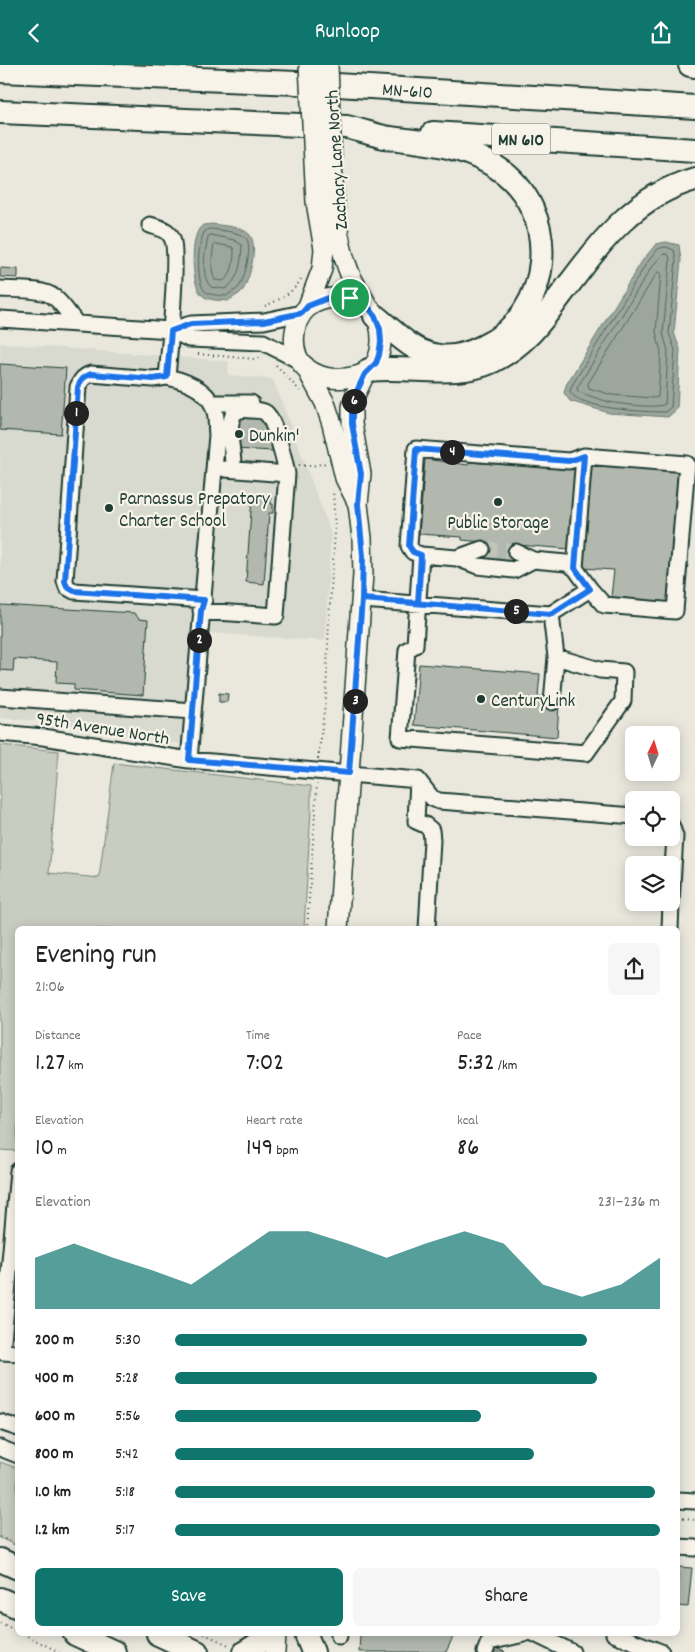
<!DOCTYPE html>
<html lang="en">
<head>
<meta charset="utf-8">
<style>
	:root { --surface:#fff; --page:#f6f6f6; --text:#222; --muted:#767676; --accent:#0f766e }
	body { margin:0; font-family:Dekko,sans-serif; background:var(--page); color:var(--text); height:100vh; display:flex; flex-direction:column; font-size:19px; white-space:nowrap }
	* { box-sizing:border-box; margin:0 }
	p { font-size:16px; color:var(--muted) }
	.icon { flex:none; width:28px; height:28px; fill:none; stroke:currentColor; stroke-width:2; stroke-linecap:round; stroke-linejoin:round }
	.map { position:relative; flex:1; overflow:hidden }
	.panel { position:absolute; left:15px; top:861px; width:665px; height:710px; display:flex; flex-direction:column; background:var(--surface); border-radius:8px; box-shadow:0 2px 12px #0003 }
	.panel>* { flex:none }
	.needle { width:32px; rotate:4deg }
	.fabs { position:absolute; left:625px; top:661px; display:grid; gap:10px }
	.fabs a { display:grid; place-items:center; width:55px; height:55px; border-radius:8px; background:var(--surface); box-shadow:0 2px 12px #0003; font-size:25px }
	.pin { position:absolute; display:grid; place-items:center; width:42px; height:42px; color:#fff; margin:-21px; border:2px solid #fff; border-radius:50%; box-shadow:0 1px 5px #0007 }
	.km { position:absolute; width:25px; height:25px; margin:-12px; border-radius:50%; background:#222; color:#fff; font-size:14px; line-height:25px; text-align:center }
	.round { display:grid; place-items:center; flex:none; width:52px; height:52px; border-radius:8px; background:var(--page) }
	.summary { display:flex; align-items:center; justify-content:space-between; height:85px; padding:0 20px }
	h1 { font-size:28px; font-weight:600; line-height:38px }
	.metrics { display:grid; grid-template-columns:repeat(3,1fr); gap:8px; height:85px; padding:5px 20px }
	.metrics div { display:grid; align-content:center }
	.metrics b { font-size:25px; font-weight:600 }
	.metrics small { font-size:14px; font-weight:400 }
	.metrics p { font-size:14px }
	.chart { height:140px; padding:10px 20px }
	.chart p { display:flex; justify-content:space-between }
	.chart svg { width:100%; height:90px; margin-top:5px; fill:var(--accent); opacity:.7 }
	.primary-button { display:flex; gap:10px; margin-top:auto; padding:10px 20px }
	.primary-button a { flex:1; height:58px; border-radius:8px; background:var(--accent); color:#fff; font-size:20px; font-weight:600; line-height:58px; text-align:center }
	.primary-button a+a { background:var(--page); color:var(--text) }
	ul { padding:0 20px; list-style:none; font-size:16px }
	li { display:grid; grid-template-columns:80px 60px 1fr; align-items:center; height:38px }
	li i { height:12px; border-radius:6px; background:var(--accent) }
	header { display:flex; justify-content:space-between; align-items:center; height:65px; padding:0 20px; background:var(--accent); color:#fff; font-size:22px; font-weight:600 }
	.map>svg:first-child { display:block }
	.built { fill:#d9dacf }
	.green { fill:#c8ccc1; stroke:#74847a }
	.water { fill:#9ca69c; stroke:#6a7c72 }
	.lines { fill:none; stroke-linecap:round; stroke-linejoin:round }
	.shore { stroke:#51675e; stroke-width:1 }
	.building { fill:#b2b8ae; stroke:#1f3d34 }
	.minor-tunnel { stroke:#c1c6bb; stroke-width:15; stroke-dasharray:15 8; stroke-linecap:butt }
	.minor-casing { stroke:#1f3d34; stroke-width:19 }
	.major-casing { stroke:#1f3d34; stroke-width:22 }
	.highway-casing { stroke:#1f3d34; stroke-width:26 }
	.path { stroke:#1f3d34; stroke-width:2; stroke-dasharray:1 4; stroke-linecap:butt }
	.minor { stroke:#f7f3e8; stroke-width:15 }
	.major { stroke:#f7f3e8; stroke-width:19 }
	.highway { stroke:#f7f3e8; stroke-width:22 }
	.major-bridge-casing { stroke:#1f3d34; stroke-width:22; stroke-linecap:butt }
	.major-bridge { stroke:#f7f3e8; stroke-width:19 }
	.route-casing { stroke:#fff; stroke-width:10 }
	.route { stroke:#1a73e8; stroke-width:6 }
	.poi-dot { fill:#1f3d34; stroke:#f7f3e8; stroke-width:2 }
	.labels { text-anchor:middle; stroke-width:4.5; stroke-linejoin:round; paint-order:stroke }
	.shield { fill:#f7f3e8; stroke:#60746a; stroke-width:1 }
	.shield-label { font-size:18px; font-weight:bold; fill:#1f3d34 }
	.street-label { font-size:19px; fill:#1f3d34; stroke:#f7f3e8 }
	.poi-label { font-size:19px; fill:#1f3d34; stroke:#f7f3e8; text-anchor:start }
</style>
</head>
<body>
<header><svg class="icon" aria-label="back" viewBox="0 0 24 24"><path d="M15 5l-7 7 7 7"/></svg>Runloop<svg class="icon" aria-label="share" viewBox="0 0 24 24"><path d="M12 15V3M7 8l5-5 5 5M5 13v7h14v-7"/></svg></header>
<div class="map">
<svg width="695" height="1587" viewBox="0 0 695 1587">
	<rect width="100%" height="100%" fill="#eae8dd"/>
	<filter id="ink" filterUnits="userSpaceOnUse"><feTurbulence type="fractalNoise" baseFrequency=".02" numOctaves="2"/><feDisplacementMap in="SourceGraphic" scale="10" xChannelSelector="R" yChannelSelector="G"/><feConvolveMatrix kernelMatrix="1 2 1 2 8 2 1 2 1" color-interpolation-filters="sRGB"/></filter>
	<g filter="url(#ink)">
		<path class="built" d="M0,278L229,296L228,310L273,314L331,468L325,576L209,568L201,680L173,678L60,658L0,653Z"/>
		<path class="green" d="M0,680L59,686L49,808L99,813L114,698L311,721V745L304,864H18L17,1086L0,1085Z
			M0,1397L17,1403V1481L0,1473Z"/>
		<path class="water" d="M212,159C223,161 241,161 249,169C259,179 250,213 243,225C240,229 232,233 228,236C219,235 208,236 202,230C191,220 191,178 198,166C199,163 201,162 203,160Z
			M666,177L679,180L681,195L674,268L680,284L677,344L668,352L609,348L570,336L564,328L566,320L642,196L656,179Z"/>
		<g class="lines">
			<path class="shore" d="M212,164C222,166 238,166 246,173C253,181 245,213 239,222C236,225 230,228 226,231C220,230 209,231 204,225C196,215 197,174 206,165Z
				M211,170L234,175L242,180C241,197 240,214 225,224L211,222C200,211 205,187 208,172Z
				M217,179L232,182L234,184C234,195 233,210 223,216L215,215C210,206 212,190 214,180Z
				M666,182L674,185L676,195L669,268L675,285L671,342L665,347C644,347 581,344 570,327L571,322L646,199L658,184Z
				M666,189L669,190L670,196L663,268L668,286L665,339C657,344 619,339 609,337C598,334 588,330 578,327L577,323L651,203L662,190Z
				M658,207L661,209L656,267L661,287L658,332L654,333L612,330L589,323L588,319Z"/>
		</g>
		<path class="building" d="M0,203L18,204V213L0,212Z
			M0,299L66,303L61,369L0,365Z
			M237,352L264,354L274,378V386L234,384Z
			M425,394L468,400L469,397L576,405L570,484L517,480L515,500L481,497L483,477L462,475V472L419,469Z
			M590,399L678,406L667,537L611,532L614,505L582,503Z
			M252,432L271,433V439H273V448H269L264,519L246,517Z
			M0,540L134,548L139,554L148,555L143,630L74,625V619L56,618L57,597L14,594L13,606L0,605Z
			M419,599L540,609L538,631L546,632L559,638L557,672L414,660Z
			M219,628L228,629L227,637H219Z
			M678,1502L692,1503L688,1542L678,1541Z
			M360,1569H445L453,1572L446,1587H359Z
			M496,1583L505,1587H494Z"/>
		<g class="lines">
			<path class="minor-tunnel" d="M482,484L516,487"/>
			<defs>
				<path id="minor" d="M150,160C159,163 168,164 172,173C179,186 169,290 167,312C186,316 210,325 215,347C217,354 216,363 217,370L189,695
					M0,224C15,225 43,223 54,232C63,239 70,251 77,259
					M0,254L171,265L189,274L263,277L300,296
					M171,265L191,259L264,256L302,248
					M167,312L153,314L91,309C83,312 81,315 78,322L65,516L67,522L74,526L204,535
					M212,338H251
					M225,404L287,409
					M516,487L533,495L566,498L575,503L590,524
					M421,490L415,580L407,585L400,673L586,688L623,636L624,607L600,605L556,592
					M457,493L482,484
					M533,495L514,505L478,501L457,493L421,490L413,487L409,481L416,384L569,396L584,391
					M362,535L551,549
					M201,546L276,551L287,409C285,397 275,356 266,348C262,345 256,345 251,345C243,344 238,344 233,350C226,368 234,386 233,404
					M551,549L590,524L604,540L675,546L687,399L584,391L575,503
					M551,549L556,592L552,637
					M0,632L193,646
					M0,668L43,672L189,695L418,715L432,733L439,736L634,751
					M418,715L416,756L425,760L431,765L432,775L427,864
					M671,760L675,771L671,837
					M670,864L671,838
					M18,1106L2,1287L18,1288
					M0,1357L18,1363
					M0,1383L18,1390
					M678,1435L695,1436
					M678,1482L695,1483
					M535,1569L572,1587
					M614,1569L661,1587
					M339,1571V1569
					M485,1587L489,1577L524,1569"/>
				<path id="major" d="M332,98C334,135 336,175 350,209C355,221 363,232 369,243
					M339,232C351,233 362,236 371,245C385,260 385,295 367,307C361,311 351,312 345,313C330,315 316,311 305,302C289,288 292,256 307,243C316,235 328,233 339,232Z
					M308,241L322,204L324,184L316,137L314,97
					M305,301L325,338L332,359L345,413L358,439
					M338,864L363,509L362,473L358,439L361,409L352,359V342L356,328L365,309
					M275,1587L276,1569"/>
				<g id="highway">
					<path d="M690,0L695,1"/>
					<path id="s1" d="M0,6L321,19L695,42"/>
					<path d="M0,47L347,62C359,65 372,69 384,72C396,74 409,75 421,77C447,80 474,88 496,102C563,145 554,250 482,282C468,289 450,294 434,290C411,286 393,265 375,251"/>
					<path d="M433,68L695,85"/>
					<path d="M369,305C410,300 455,314 493,296C523,281 539,260 558,234C597,183 630,132 695,114"/>
					<path d="M0,1495L18,1503"/>
					<path d="M0,1534L18,1542"/>
					<path d="M75,1569L114,1587"/>
					<path d="M158,1569L197,1587"/>
					<path d="M307,1572L313,1587"/>
					<path d="M245,1587L258,1579L267,1569"/>
				</g>
			</defs>
			<use href="#minor" class="minor-casing"/>
			<use href="#major" class="major-casing"/>
			<use href="#highway" class="highway-casing"/>
			<path class="path" d="M265,241C279,235 293,228 301,214
				M198,289L254,294L260,291
				M276,300L300,326
				M299,400L311,401L326,398
				M318,694L326,631L329,554L335,467L333,425
				M307,864L317,719
				M678,1453L695,1455
				M0,1472L18,1480
				M0,1558L18,1566
				M23,1569L59,1587
				M204,1569L229,1580"/>
			<use href="#minor" class="minor"/>
			<use href="#major" class="major"/>
			<use href="#highway" class="highway"/>
			<defs>
				<path id="major-bridge" d="M309,0L314,97
					M328,0L332,98"/>
			</defs>
			<use href="#major-bridge" class="major-bridge-casing"/>
			<use href="#major-bridge" class="major-bridge"/>
		</g>
	</g>
	<g class="lines" filter="url(#ink)">
		<defs>
			<path id="route" d="M350,233L339,232L328,233L308,241L302,248L264,256L191,259L171,266L167,312L153,314L91,309C83,312 81,315 78,322L65,516L67,522L74,526L204,535L201,546L189,695L349,708L362,534L418,538L421,490L413,487L409,481L416,384L569,396L584,391L575,503L590,524L551,549L362,534L363,491L358,439L361,409L352,359V342L356,328L365,309L376,298L379,290L381,277L380,264L375,251L370,244L360,237L350,233"/>
		</defs>
		<use href="#route" class="route-casing"/>
		<use href="#route" class="route"/>
	</g>
	<g class="poi-dot">
		<circle cx="239" cy="369" r="5"/>
		<circle cx="498" cy="437" r="5"/>
		<circle cx="109" cy="443" r="5"/>
		<circle cx="481" cy="634" r="5"/>
	</g>
	<g class="labels">
		<rect class="shield" x="492" y="58.5" width="58" height="31" rx="4"/>
		<g class="shield-label">
			<text x="521" y="80">MN 610</text>
		</g>
		<g class="street-label">
			<text dy="7" stroke="none"><textPath href="#s1" startOffset="408">MN-610</textPath></text>
			<text transform="translate(335 95) rotate(-94)" y="7">Zachary Lane North</text>
			<text transform="translate(103 662) rotate(9)" y="7">95th Avenue North</text>
		</g>
		<g class="poi-label">
			<text x="249" y="376">Dunkin'</text>
			<text x="119" y="439">Parnassus Prepatory<tspan x="119" dy="22">Charter School</tspan></text>
			<text x="498" y="463" text-anchor="middle">Public Storage</text>
			<text x="491" y="641">CenturyLink</text>
		</g>
	</g>
</svg>
<div class="fabs">
<a><svg class="needle" viewBox="-14 -14 28 28"><path d="M0-13l5 13h-10z" fill="#e53935"/><path d="M0 13l5-13h-10z" fill="#767676"/></svg></a>
<a><svg class="icon" aria-label="locate" viewBox="0 0 24 24"><circle cx="12" cy="12" r="6"/><path d="M12 2v4M12 18v4M2 12h4M18 12h4"/></svg></a>
<a><svg class="icon" aria-label="layers" viewBox="0 0 24 24"><path d="M12 4l9 5-9 5-9-5zM3 14l9 5 9-5"/></svg></a>
</div>
<div class="pin" style="left:350px;top:233px;background:#1e9e55"><svg class="icon" aria-label="arrive" viewBox="0 0 24 24"><path d="M6 21V4h12l-3 4 3 4H6"/></svg></div>
<b class="km" style="left:76px;top:348px">1</b>
<b class="km" style="left:199px;top:575px">2</b>
<b class="km" style="left:355px;top:636px">3</b>
<b class="km" style="left:452px;top:387px">4</b>
<b class="km" style="left:516px;top:546px">5</b>
<b class="km" style="left:354px;top:336px">6</b>
<section class="panel">
<div class="summary"><div><h1>Evening run</h1><p>21:06</p></div><a class="round"><svg class="icon" aria-label="share" viewBox="0 0 24 24"><path d="M12 15V3M7 8l5-5 5 5M5 13v7h14v-7"/></svg></a></div>
<div class="metrics">
<div><p>Distance</p><b>1.27<small> km</small></b></div>
<div><p>Time</p><b>7:02</b></div>
<div><p>Pace</p><b>5:32<small> /km</small></b></div>
</div>
<div class="metrics">
<div><p>Elevation</p><b>10<small> m</small></b></div>
<div><p>Heart rate</p><b>149<small> bpm</small></b></div>
<div><p>kcal</p><b>86</b></div>
</div>
<div class="chart"><p><span>Elevation</span>231–236 m</p>
<svg viewBox="0 0 160 44" preserveAspectRatio="none"><path d="M0 44V19L10 12L20 19L30 25L40 32L50 19L60 6L70 6L80 12L90 19L100 12L110 6L120 12L130 32L140 38L150 32L160 19V44z"/></svg>
</div>
<ul>
<li><b>200 m</b>5:30<i style="width:85%"></i></li>
<li><b>400 m</b>5:28<i style="width:87%"></i></li>
<li><b>600 m</b>5:56<i style="width:63%"></i></li>
<li><b>800 m</b>5:42<i style="width:74%"></i></li>
<li><b>1.0 km</b>5:18<i style="width:99%"></i></li>
<li><b>1.2 km</b>5:17<i style="width:100%"></i></li>
</ul>
<div class="primary-button"><a>Save</a><a>Share</a></div>
</section>
</div>
</body>
</html>
